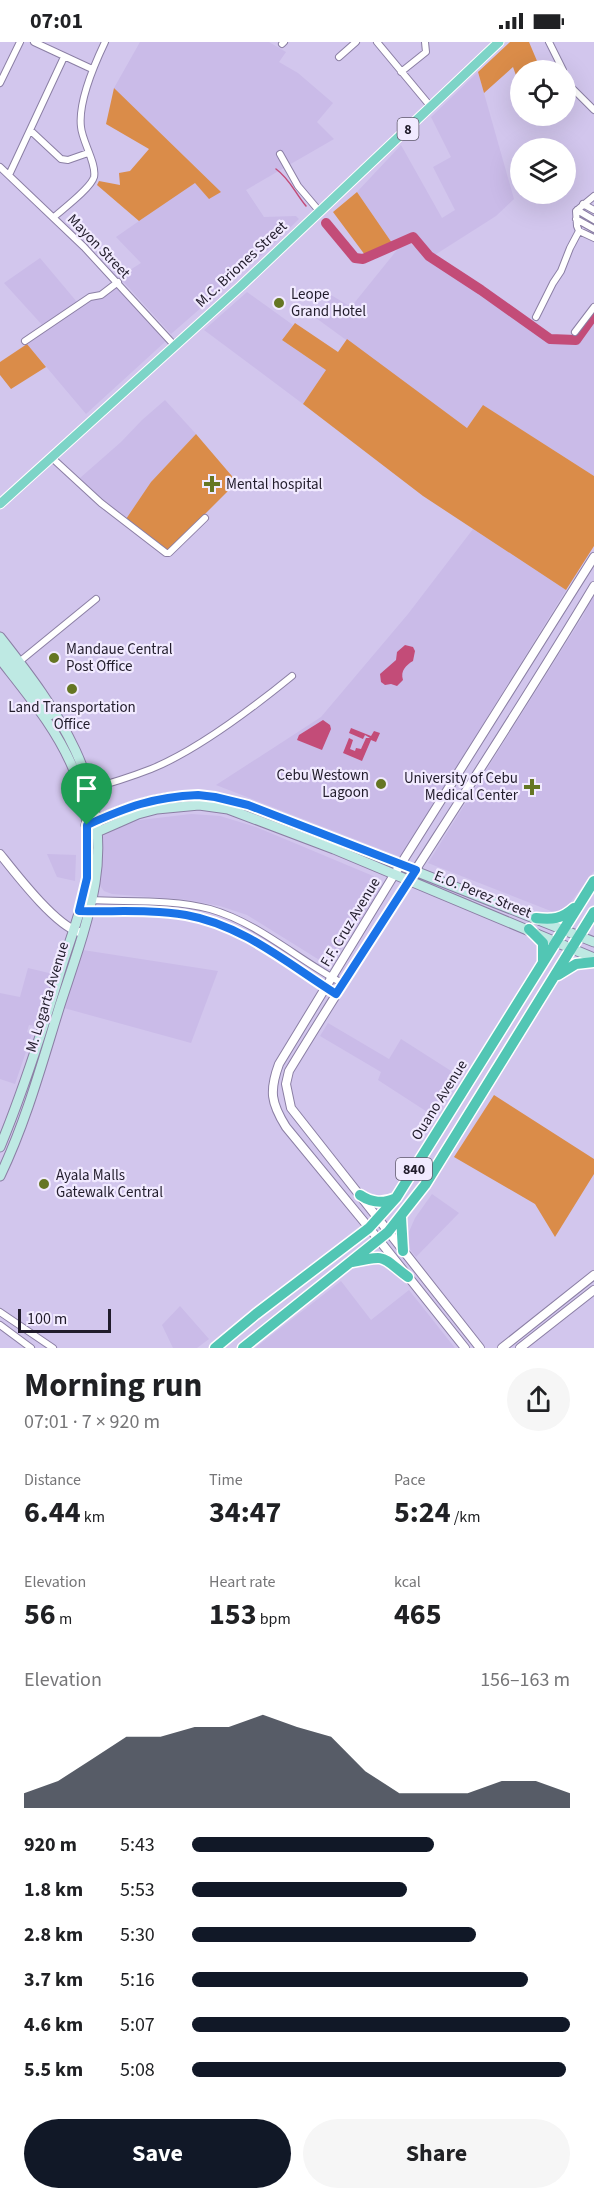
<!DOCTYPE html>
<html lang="en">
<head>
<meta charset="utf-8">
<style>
	:root { --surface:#fff; --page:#f6f6f6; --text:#202124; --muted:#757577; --accent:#111827 }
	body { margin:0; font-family:"Source Sans 3",sans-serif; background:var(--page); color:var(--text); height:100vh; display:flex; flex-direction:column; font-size:22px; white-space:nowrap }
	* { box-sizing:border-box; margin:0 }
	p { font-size:20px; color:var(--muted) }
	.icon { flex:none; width:33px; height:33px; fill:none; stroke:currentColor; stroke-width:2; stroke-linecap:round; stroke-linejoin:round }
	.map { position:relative; height:1306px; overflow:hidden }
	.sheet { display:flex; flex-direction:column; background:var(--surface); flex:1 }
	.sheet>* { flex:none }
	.fabs { position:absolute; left:510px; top:18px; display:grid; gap:12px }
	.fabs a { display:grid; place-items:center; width:66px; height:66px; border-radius:50%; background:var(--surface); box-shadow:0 6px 24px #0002; font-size:30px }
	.scale { position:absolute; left:18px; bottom:15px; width:93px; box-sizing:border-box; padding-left:6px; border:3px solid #211c2b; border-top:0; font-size:16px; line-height:21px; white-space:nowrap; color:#211c2b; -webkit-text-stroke:4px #f1eaff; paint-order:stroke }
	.pin { position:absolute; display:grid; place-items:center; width:51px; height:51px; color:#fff; margin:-62px -26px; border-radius:50% 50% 50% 0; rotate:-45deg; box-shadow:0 0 6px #0007 }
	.pin .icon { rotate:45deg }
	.round { display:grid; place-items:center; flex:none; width:63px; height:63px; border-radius:32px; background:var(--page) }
	.head { display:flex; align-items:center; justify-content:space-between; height:102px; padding:0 24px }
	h1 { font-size:33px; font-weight:700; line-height:45px }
	.metrics { display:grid; grid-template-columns:repeat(3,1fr); gap:9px; height:102px; padding:6px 24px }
	.metrics div { display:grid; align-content:center }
	.metrics b { font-size:30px; font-weight:700 }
	.metrics small { font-size:16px; font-weight:400 }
	.metrics p { font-size:16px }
	.chart { height:168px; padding:12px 24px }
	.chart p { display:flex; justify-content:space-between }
	.chart svg { width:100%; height:108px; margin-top:6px; fill:var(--accent); opacity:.7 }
	.primary-button { display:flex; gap:12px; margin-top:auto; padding:12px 24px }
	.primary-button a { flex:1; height:69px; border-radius:36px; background:var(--accent); color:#fff; font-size:24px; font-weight:700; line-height:69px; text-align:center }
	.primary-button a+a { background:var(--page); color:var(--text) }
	ul { padding:0 24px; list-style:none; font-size:20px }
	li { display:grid; grid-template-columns:96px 72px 1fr; align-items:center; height:45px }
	li i { height:15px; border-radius:8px; background:var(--accent) }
	.status { display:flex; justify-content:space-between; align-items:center; height:42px; padding:0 30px; background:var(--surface); direction:ltr }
	.status svg { height:16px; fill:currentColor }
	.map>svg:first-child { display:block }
	.built { fill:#cabbe8 }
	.green { fill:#da8c49 }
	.water { fill:#c34c78 }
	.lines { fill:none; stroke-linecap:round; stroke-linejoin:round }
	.stream { stroke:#c34c78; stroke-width:1.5 }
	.river { stroke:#c34c78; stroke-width:10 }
	.minor-casing { stroke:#8b7fa4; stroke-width:8 }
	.tertiary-casing { stroke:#8b7fa4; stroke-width:10 }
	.secondary-casing { stroke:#8b7fa4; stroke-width:11 }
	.primary-casing { stroke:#fff; stroke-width:11 }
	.trunk-casing { stroke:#fff; stroke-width:13 }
	.minor { stroke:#fff; stroke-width:6 }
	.tertiary { stroke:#fff; stroke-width:8 }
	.secondary { stroke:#bee9e3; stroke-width:9 }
	.primary { stroke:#7dd4c7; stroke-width:9 }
	.trunk { stroke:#52c6b4; stroke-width:10 }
	.route-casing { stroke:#fff; stroke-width:12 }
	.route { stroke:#1a73e8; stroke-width:8 }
	.poi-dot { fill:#657623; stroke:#f1eaff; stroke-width:2 }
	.labels { text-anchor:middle; stroke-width:4.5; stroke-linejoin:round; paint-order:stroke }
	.shield { fill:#f1eaff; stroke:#5f5a6b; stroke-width:1.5 }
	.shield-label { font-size:14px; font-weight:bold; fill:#211c2b }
	.street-label { font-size:15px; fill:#211c2b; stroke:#f1eaff }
	.poi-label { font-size:15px; fill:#211c2b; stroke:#f1eaff; text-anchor:start }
</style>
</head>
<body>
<div class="status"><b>07:01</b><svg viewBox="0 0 49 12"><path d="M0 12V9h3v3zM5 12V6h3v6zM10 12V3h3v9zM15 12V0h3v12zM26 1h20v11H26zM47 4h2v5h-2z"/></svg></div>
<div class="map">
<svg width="594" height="1306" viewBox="0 0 594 1306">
	<rect width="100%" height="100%" fill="#d2c6ed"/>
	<path class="built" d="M140,0H269L286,10L279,20L298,31L333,61L317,80L334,97L246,148L264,175L296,174L299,177L263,212L171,292L119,235L141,221L116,195L195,140L114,46Z
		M478,30L514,157L496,174L430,216L548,298L576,299L594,276V434L484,364L467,386L316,276L331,253L351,265L405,198L428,214L411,192L392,201L357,150L401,103L442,176L455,168L433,125L451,115L431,75Z
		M40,216L77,260L44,285L4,241Z
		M113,241L166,299L86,372L27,302Z
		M247,250L293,283L282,298L326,328L303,362L204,288Z
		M165,358L196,392L151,440L126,477L103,459L80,436L121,400L142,378Z
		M473,487L566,548L401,815L216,743L321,675L408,572Z
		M594,550V829L561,873L428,821L583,574Z
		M191,772L220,774L256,785L378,836L381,847L329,924L247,873L220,864L188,858L112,852L104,849L98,841L101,795L132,779Z
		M47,812L76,813L75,839L57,835Z
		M83,908L218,929L191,1001L64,966Z
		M28,926L53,932L45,963L35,984L29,983L27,990L32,992L15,1042L0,1037V951L20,955Z
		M328,981L389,1017L401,997L459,1034L435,1075L378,1038L381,1030L320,994Z
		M432,1152L459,1171L416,1215L408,1205V1192L415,1176Z
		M341,1239L371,1278L409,1248L455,1306H255Z
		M180,1264L209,1297L197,1306H173L162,1283Z"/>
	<path class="green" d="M510,0H529L540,26L537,28H520V40L519,42L513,25L484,51L478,30Z
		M114,46L221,150L209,157L195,141L139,179L97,143L99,139L120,143L119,131L130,129L149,107L106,82Z
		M357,150L392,201L365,213L333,170Z
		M295,281L338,310L347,297L467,386L483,363L594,434V504L566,548L423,454L303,362L326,328L282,298Z
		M27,302L46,325L11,347L0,333V320Z
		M196,392L237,440L170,507L164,508L126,477L151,440Z
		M494,1053L594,1117V1132L555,1195L535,1162L454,1115Z"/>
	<path class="water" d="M405,603L413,605L415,609L413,619C406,623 400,629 403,638L397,644L391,642L385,643L381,640L380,632L396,618L397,610Z
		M323,678L330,683L331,687L322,708L297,698L299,693Z
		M351,686L371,694L374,689L380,691L376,700L371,698L362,719L343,711L349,696L353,698L350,707L355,709L356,706L361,707L366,696H370L365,693L363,697L349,691Z"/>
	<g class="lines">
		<path class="stream" d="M276,127C290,137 295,151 306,164"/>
		<path class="river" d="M326,181L355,216L363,217L413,195L429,214L481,248L550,297L576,298L594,273"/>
		<defs>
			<path id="minor" d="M34,0L92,27
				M377,0L431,65
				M549,0L563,28
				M282,2L284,0
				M339,15L356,0
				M401,30L426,10L425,0
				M566,34L570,44L594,68
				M0,41L20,0
				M31,89L61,117L68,118L88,111
				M280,112L298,144L320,170
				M0,125L84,205L175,304
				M9,133L64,15
				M594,154L576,169L577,184L579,189L594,196
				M583,162L594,168
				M577,168L594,178
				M54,175C63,167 91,146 94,135C97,122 82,99 81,85C78,61 95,21 105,0
				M576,177L594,187
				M536,275L553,241L561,229L570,206L579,189
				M575,290L594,265
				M25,299L90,255L101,253L118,240
				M51,415L101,461L166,511H169L205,476
				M19,620L96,557
				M89,747C108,742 133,734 151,727C196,709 254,665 292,634
				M90,858C129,860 172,857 210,867C259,881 298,918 342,941
				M88,869C119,870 154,868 185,873C242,883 288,922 336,952
				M0,1270L53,1306
				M0,1283L31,1306"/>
			<path id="tertiary" d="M0,812C16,832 55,883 79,890
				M465,1306L379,1198L286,1085C271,1061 269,1049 279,1022L394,833L594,515
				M480,1306L291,1066L286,1042L289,1029C388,866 496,708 594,544
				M502,1306L594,1233
				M520,1306L594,1248"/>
			<path id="secondary" d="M0,595C58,669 111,741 95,841C88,883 73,923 60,963C42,1021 26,1080 0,1134
				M0,606L50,673
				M0,617C28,653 58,688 75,731C87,764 91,801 87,835C83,866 70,897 61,927C43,987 24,1047 0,1105
				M86,783C159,751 194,743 271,772L594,900
				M88,794L138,772L157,767L199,763L228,767L334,807L594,916"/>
			<path id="primary" d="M0,462L241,244L499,0"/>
			<path id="trunk" d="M536,876C552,878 562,877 574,866
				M529,887L543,901V919
				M558,933L576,922L594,920
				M360,1153C372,1161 383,1162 396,1156
				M401,1175L403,1209
				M353,1220C388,1212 381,1215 408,1235
				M215,1306L256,1272L369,1186L396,1156L594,839
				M243,1306L388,1190L425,1143L594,870"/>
		</defs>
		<use href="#minor" class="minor-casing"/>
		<use href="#tertiary" class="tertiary-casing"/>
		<use href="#secondary" class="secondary-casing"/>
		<use href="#primary" class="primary-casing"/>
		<use href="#trunk" class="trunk-casing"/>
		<use href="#minor" class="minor"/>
		<use href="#tertiary" class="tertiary"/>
		<use href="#secondary" class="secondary"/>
		<use href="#primary" class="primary"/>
		<use href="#trunk" class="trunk"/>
	</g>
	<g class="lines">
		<defs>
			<path id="route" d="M198,753L215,755L248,763L416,828L336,952C288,922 243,883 186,873C151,867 114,870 79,869L87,836V783C127,765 153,755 198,753Z"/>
		</defs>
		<use href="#route" class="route-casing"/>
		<use href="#route" class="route"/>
	</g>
	<g class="poi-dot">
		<circle cx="279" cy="261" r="6"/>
		<path d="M209 433h6v6h6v6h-6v6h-6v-6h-6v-6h6z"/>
		<circle cx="54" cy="616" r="6"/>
		<circle cx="72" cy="647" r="6"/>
		<circle cx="381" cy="742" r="6"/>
		<path d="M529 736h6v6h6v6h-6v6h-6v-6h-6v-6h6z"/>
		<circle cx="44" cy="1142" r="6"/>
	</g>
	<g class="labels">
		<g class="shield">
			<rect x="397.5" y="76" width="21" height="22" rx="4.5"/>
			<rect x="396" y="1116" width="36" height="22" rx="4.5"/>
		</g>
		<g class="shield-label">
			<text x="408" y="92">8</text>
			<text x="414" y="1132">840</text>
		</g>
		<g class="street-label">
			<text transform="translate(99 204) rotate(46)" y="5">Mayon Street</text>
			<text transform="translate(241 222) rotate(-43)" y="5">M.C. Briones Street</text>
			<text transform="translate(483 852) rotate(22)" y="5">E.O. Perez Street</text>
			<text transform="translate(350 880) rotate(-59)" y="5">F.F. Cruz Avenue</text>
			<text transform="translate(47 955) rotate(-73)" y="5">M. Logarta Avenue</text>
			<text transform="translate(439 1058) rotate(-58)" y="5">Ouano Avenue</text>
		</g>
		<g class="poi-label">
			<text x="291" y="257">Leope<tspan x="291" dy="17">Grand Hotel</tspan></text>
			<text x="226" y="447">Mental hospital</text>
			<text x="66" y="612">Mandaue Central<tspan x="66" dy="17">Post Office</tspan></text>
			<text x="72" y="670" text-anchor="middle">Land Transportation<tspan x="72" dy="17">Office</tspan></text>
			<text x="369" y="738" text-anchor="end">Cebu Westown<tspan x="369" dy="17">Lagoon</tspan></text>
			<text x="518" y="741" text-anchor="end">University of Cebu<tspan x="518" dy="17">Medical Center</tspan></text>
			<text x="56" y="1138">Ayala Malls<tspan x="56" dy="17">Gatewalk Central</tspan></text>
		</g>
	</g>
</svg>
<div class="fabs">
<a><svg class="icon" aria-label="locate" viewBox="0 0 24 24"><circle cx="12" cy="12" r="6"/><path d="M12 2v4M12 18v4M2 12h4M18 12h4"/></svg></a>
<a><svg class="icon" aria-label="layers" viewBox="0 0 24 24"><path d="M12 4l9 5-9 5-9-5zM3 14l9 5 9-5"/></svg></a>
</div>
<div class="scale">100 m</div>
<div class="pin" style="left:87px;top:783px;background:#1e9e55"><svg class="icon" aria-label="arrive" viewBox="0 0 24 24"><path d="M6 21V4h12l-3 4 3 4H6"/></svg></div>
</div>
<section class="sheet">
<div class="head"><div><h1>Morning run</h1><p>07:01 · 7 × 920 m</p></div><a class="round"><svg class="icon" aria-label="share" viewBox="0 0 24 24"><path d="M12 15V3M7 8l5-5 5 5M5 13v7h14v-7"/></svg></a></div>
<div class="metrics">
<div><p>Distance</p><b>6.44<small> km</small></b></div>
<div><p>Time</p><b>34:47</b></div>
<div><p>Pace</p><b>5:24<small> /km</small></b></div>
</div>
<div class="metrics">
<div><p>Elevation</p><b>56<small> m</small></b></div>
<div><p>Heart rate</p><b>153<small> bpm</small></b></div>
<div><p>kcal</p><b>465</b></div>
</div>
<div class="chart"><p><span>Elevation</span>156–163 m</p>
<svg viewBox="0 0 160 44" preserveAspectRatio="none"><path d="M0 44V38L10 33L20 24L30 15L40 15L50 11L60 11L70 6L80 11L90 15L100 29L110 38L120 38L130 38L140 33L150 33L160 38V44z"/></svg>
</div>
<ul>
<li><b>920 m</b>5:43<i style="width:64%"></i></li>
<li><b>1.8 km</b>5:53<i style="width:57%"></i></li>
<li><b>2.8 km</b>5:30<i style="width:75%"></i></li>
<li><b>3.7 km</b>5:16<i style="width:89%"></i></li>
<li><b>4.6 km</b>5:07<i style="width:100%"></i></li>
<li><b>5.5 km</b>5:08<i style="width:99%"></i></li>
</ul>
<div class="primary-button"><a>Save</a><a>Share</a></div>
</section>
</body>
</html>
